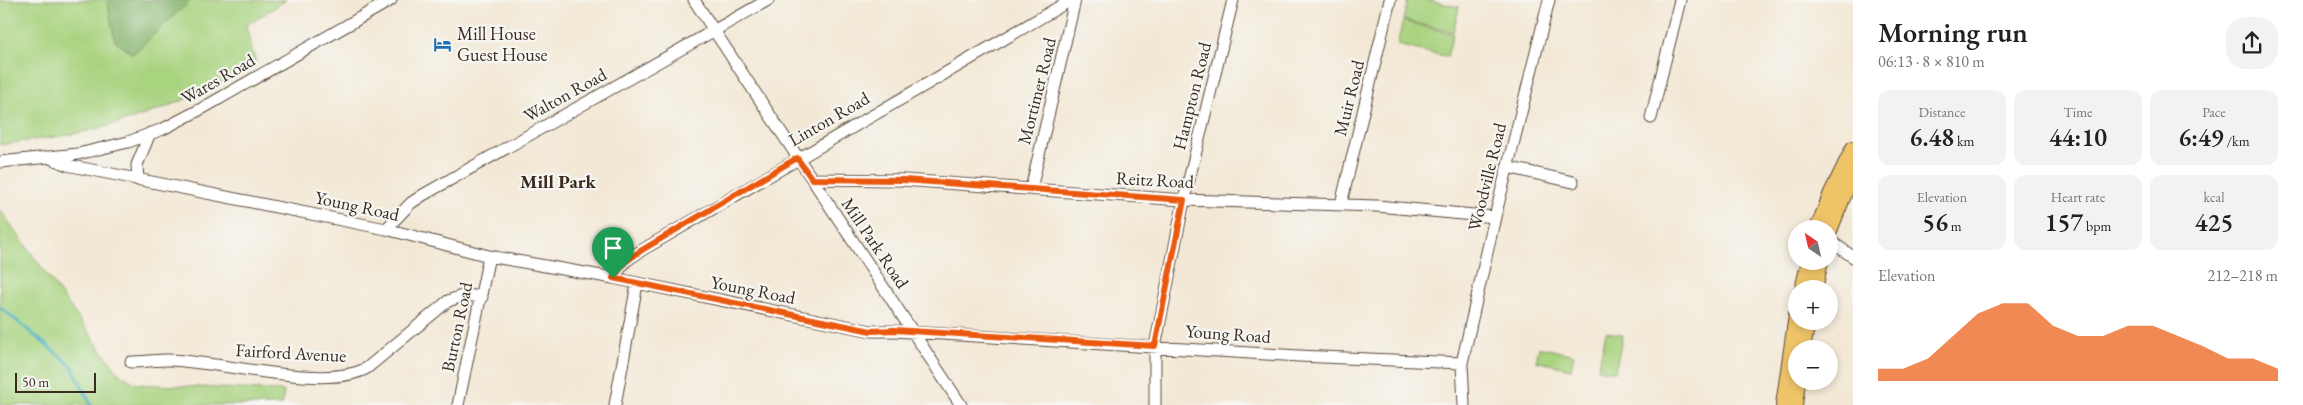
<!DOCTYPE html>
<html lang="en">
<head>
<meta charset="utf-8">
<style>
	:root { --surface:#fff; --page:#f2f2f2; --text:#202124; --muted:#757577; --accent:#ea580c }
	body { margin:0; font-family:"EB Garamond",serif; background:var(--page); color:var(--text); height:100vh; display:flex; flex-direction:column; font-size:19px; white-space:nowrap }
	* { box-sizing:border-box; margin:0 }
	p { font-size:16px; color:var(--muted) }
	.icon { flex:none; width:28px; height:28px; fill:none; stroke:currentColor; stroke-width:2; stroke-linecap:round; stroke-linejoin:round }
	.map { position:relative; flex:1; overflow:hidden }
	.panel { display:flex; flex-direction:column; background:var(--surface); width:450px }
	.panel>* { flex:none }
	.needle { width:32px; rotate:326deg }
	.tools { position:absolute; left:1788px; top:220px; display:grid; gap:10px }
	.tools a { display:grid; place-items:center; width:50px; height:50px; border-radius:50%; background:var(--surface); box-shadow:0 2px 8px #0003; font-size:25px }
	.scale { position:absolute; left:15px; bottom:12px; width:81px; box-sizing:border-box; padding-left:5px; border:2px solid #3b2a1e; border-top:0; font-size:14px; line-height:18px; white-space:nowrap; color:#3b2a1e; -webkit-text-stroke:4px #f6f6f2; paint-order:stroke }
	.pin { position:absolute; display:grid; place-items:center; width:42px; height:42px; color:#fff; margin:-51px -21px; border-radius:50% 50% 50% 0; rotate:-45deg; box-shadow:0 0 5px #0007 }
	.pin .icon { rotate:45deg }
	.round { display:grid; place-items:center; flex:none; width:52px; height:52px; border-radius:20px; background:var(--page) }
	.headline { display:flex; align-items:center; justify-content:space-between; height:85px; padding:0 25px }
	h1 { font-size:28px; font-weight:600; line-height:38px }
	.figures { display:grid; grid-template-columns:repeat(3,1fr); gap:8px; height:85px; padding:5px 25px }
	.figures div { display:grid; align-content:center; border-radius:12px; background:var(--page); text-align:center }
	.figures b { font-size:25px; font-weight:600 }
	.figures small { font-size:14px; font-weight:400 }
	.figures p { font-size:14px }
	.chart { height:140px; padding:10px 25px }
	.chart p { display:flex; justify-content:space-between }
	.chart svg { width:100%; height:90px; margin-top:5px; fill:var(--accent); opacity:.7 }
	main { display:flex; flex:1; min-height:0 }
	.map>svg:first-child { display:block }
	.green { fill:#a8d37f; stroke:#727e4e }
	.forest { fill:#86b56e; stroke:#607046 }
	.lines { fill:none; stroke-linecap:round; stroke-linejoin:round }
	.stream { stroke:#3cacb9; stroke-width:3 }
	.minor-casing { stroke:#574639; stroke-width:13 }
	.major-casing { stroke:#574639; stroke-width:16 }
	.minor { stroke:#fff; stroke-width:11 }
	.major { stroke:#efc469; stroke-width:14 }
	.route-casing { stroke:#fff; stroke-width:10 }
	.route { stroke:#ea580c; stroke-width:6 }
	.labels { text-anchor:middle; stroke-width:4.5; stroke-linejoin:round; paint-order:stroke }
	.poi-label { font-size:18px; fill:#3b2a1e; stroke:#f6f6f2; text-anchor:start }
	.street-label { font-size:18px; fill:#3b2a1e; stroke:#f6f6f2 }
	.neighbourhood-label { font-size:19px; font-weight:bold; fill:#3b2a1e; stroke:#f6f6f2 }
</style>
</head>
<body>
<main>
<div class="map">
<svg width="1853" height="405" viewBox="0 0 1853 405">
	<rect width="100%" height="100%" fill="#f6f6f2"/>
	<filter id="ink" filterUnits="userSpaceOnUse"><feTurbulence type="fractalNoise" baseFrequency=".02" numOctaves="2"/><feDisplacementMap in="SourceGraphic" scale="10" xChannelSelector="R" yChannelSelector="G"/><feConvolveMatrix kernelMatrix="1 2 1 2 8 2 1 2 1" color-interpolation-filters="sRGB"/></filter>
	<filter id="wash" filterUnits="userSpaceOnUse"><feTurbulence type="fractalNoise" baseFrequency=".0096" numOctaves="4" result="noise"/><feDisplacementMap in="SourceGraphic" scale="20" xChannelSelector="R" yChannelSelector="G"/><feGaussianBlur stdDeviation="1.12" result="paint"/><feColorMatrix in="noise" values="0 0 0 0 0 0 0 0 0 0 0 0 0 0 0 0 0 1.4 0 .05"/><feComposite in="paint" operator="in"/></filter>
	<g filter="url(#wash)">
		<rect width="100%" height="100%" fill="#f3e8d5"/>
		<path class="green" d="M0,0H286L246,26L256,64C202,95 143,119 83,132C56,138 27,140 0,145Z
			M1408,0H1427L1459,7L1453,32L1403,20Z
			M1403,21L1453,34L1447,57L1397,45Z
			M0,210L118,373L136,384L284,391L282,405H0Z
			M1606,332L1623,335L1615,372L1598,369Z
			M1539,347L1574,355L1571,369L1536,361Z"/>
		<path class="forest" d="M107,0H191L133,54L115,41Z"/>
		<g class="lines">
			<path class="stream" d="M0,307L72,366L91,405"/>
		</g>
	</g>
	<g filter="url(#ink)">
		<g class="lines">
			<defs>
				<path id="minor" d="M694,0L961,405
					M1651,118L1680,0
					M50,158L67,165L386,229L489,256L613,278L871,331H894L1299,356L1462,363
					M0,162L78,154L128,142L163,129L203,108L391,0
					M1507,167L1573,182
					M812,179L903,180L1184,200L1377,206L1495,217
					M138,180L137,165L150,133
					M1031,189L1075,0
					M1341,204L1390,0
					M386,229L411,203L423,195L768,0
					M1829,240L1853,257
					M613,278L626,261L642,250L1071,0
					M131,362C143,362 156,360 169,360C218,361 327,391 367,368L448,301L465,295L482,297
					M458,405L489,256
					M615,405L637,284
					M1155,405V347L1184,200L1233,0
					M1464,405L1462,363L1495,217L1549,0"/>
				<path id="major" d="M1817,229L1831,193L1853,148
					M1829,233L1853,173
					M1802,289L1809,261
					M1815,289L1821,261
					M1803,349L1808,321
					M1783,405L1796,315
					M1795,405L1798,381"/>
			</defs>
			<use href="#minor" class="minor-casing"/>
			<use href="#major" class="major-casing"/>
			<use href="#minor" class="minor"/>
			<use href="#major" class="major"/>
		</g>
	</g>
	<g class="lines" filter="url(#ink)">
		<defs>
			<path id="route" d="M797,158L812,179L903,180L1184,200L1155,346L894,330L871,331L613,278L626,261L642,250Z"/>
		</defs>
		<use href="#route" class="route-casing"/>
		<use href="#route" class="route"/>
	</g>
	<defs>
		<symbol id="hotel-bare" viewBox="-9 -9 18 18"><path d="M-6-4.5h1.5V1H6V5H4.5V3h-9V5H-6ZM-4 0a1.8 1.8 0 1 1 3.6 0ZM.5 0V-2.5h3Q6-2.5 6 0Z" fill="#1f6fb2" stroke="#f6f6f2" stroke-width="2.5" paint-order="stroke"/></symbol>
	</defs>
	<g fill-rule="evenodd">
		<use href="#hotel-bare" x="430" y="32" width="25" height="25"/>
	</g>
	<g class="labels">
		<g class="poi-label">
			<text x="457" y="40">Mill House<tspan x="457" dy="21">Guest House</tspan></text>
		</g>
		<g class="street-label">
			<text transform="translate(218 79) rotate(-30)" y="6">Wares Road</text>
			<text transform="translate(1037 91) rotate(-76)" y="6">Mortimer Road</text>
			<text transform="translate(565 95) rotate(-29)" y="6">Walton Road</text>
			<text transform="translate(1192 96) rotate(-76)" y="6">Hampton Road</text>
			<text transform="translate(1349 98) rotate(-76)" y="6">Muir Road</text>
			<text transform="translate(829 119) rotate(-30)" y="6">Linton Road</text>
			<text transform="translate(1487 177) rotate(-76)" y="6">Woodville Road</text>
			<text transform="translate(1155 180) rotate(3)" y="6">Reitz Road</text>
			<text transform="translate(357 206) rotate(12)" y="6">Young Road</text>
			<text transform="translate(875 243) rotate(56)" y="6">Mill Park Road</text>
			<text transform="translate(753 290) rotate(11)" y="6">Young Road</text>
			<text transform="translate(457 327) rotate(-78)" y="6">Burton Road</text>
			<text transform="translate(1228 334) rotate(4)" y="6">Young Road</text>
			<text transform="translate(291 353) rotate(3)" y="6">Fairford Avenue</text>
		</g>
		<g class="neighbourhood-label">
			<text x="558" y="188">Mill Park</text>
		</g>
	</g>
</svg>
<div class="tools">
<a><svg class="needle" viewBox="-14 -14 28 28"><path d="M0-13l5 13h-10z" fill="#e53935"/><path d="M0 13l5-13h-10z" fill="#757577"/></svg></a>
<a>+</a>
<a>−</a>
</div>
<div class="scale">50 m</div>
<div class="pin" style="left:613px;top:278px;background:#1e9e55"><svg class="icon" aria-label="arrive" viewBox="0 0 24 24"><path d="M6 21V4h12l-3 4 3 4H6"/></svg></div>
</div>
<section class="panel">
<div class="headline"><div><h1>Morning run</h1><p>06:13 · 8 × 810 m</p></div><a class="round"><svg class="icon" aria-label="share" viewBox="0 0 24 24"><path d="M12 15V3M7 8l5-5 5 5M5 13v7h14v-7"/></svg></a></div>
<div class="figures">
<div><p>Distance</p><b>6.48<small> km</small></b></div>
<div><p>Time</p><b>44:10</b></div>
<div><p>Pace</p><b>6:49<small> /km</small></b></div>
</div>
<div class="figures">
<div><p>Elevation</p><b>56<small> m</small></b></div>
<div><p>Heart rate</p><b>157<small> bpm</small></b></div>
<div><p>kcal</p><b>425</b></div>
</div>
<div class="chart"><p><span>Elevation</span>212–218 m</p>
<svg viewBox="0 0 160 44" preserveAspectRatio="none"><path d="M0 44V38L10 38L20 33L30 22L40 11L50 6L60 6L70 17L80 22L90 22L100 17L110 17L120 22L130 27L140 33L150 33L160 38V44z"/></svg>
</div>
</section>
</main>
</body>
</html>
